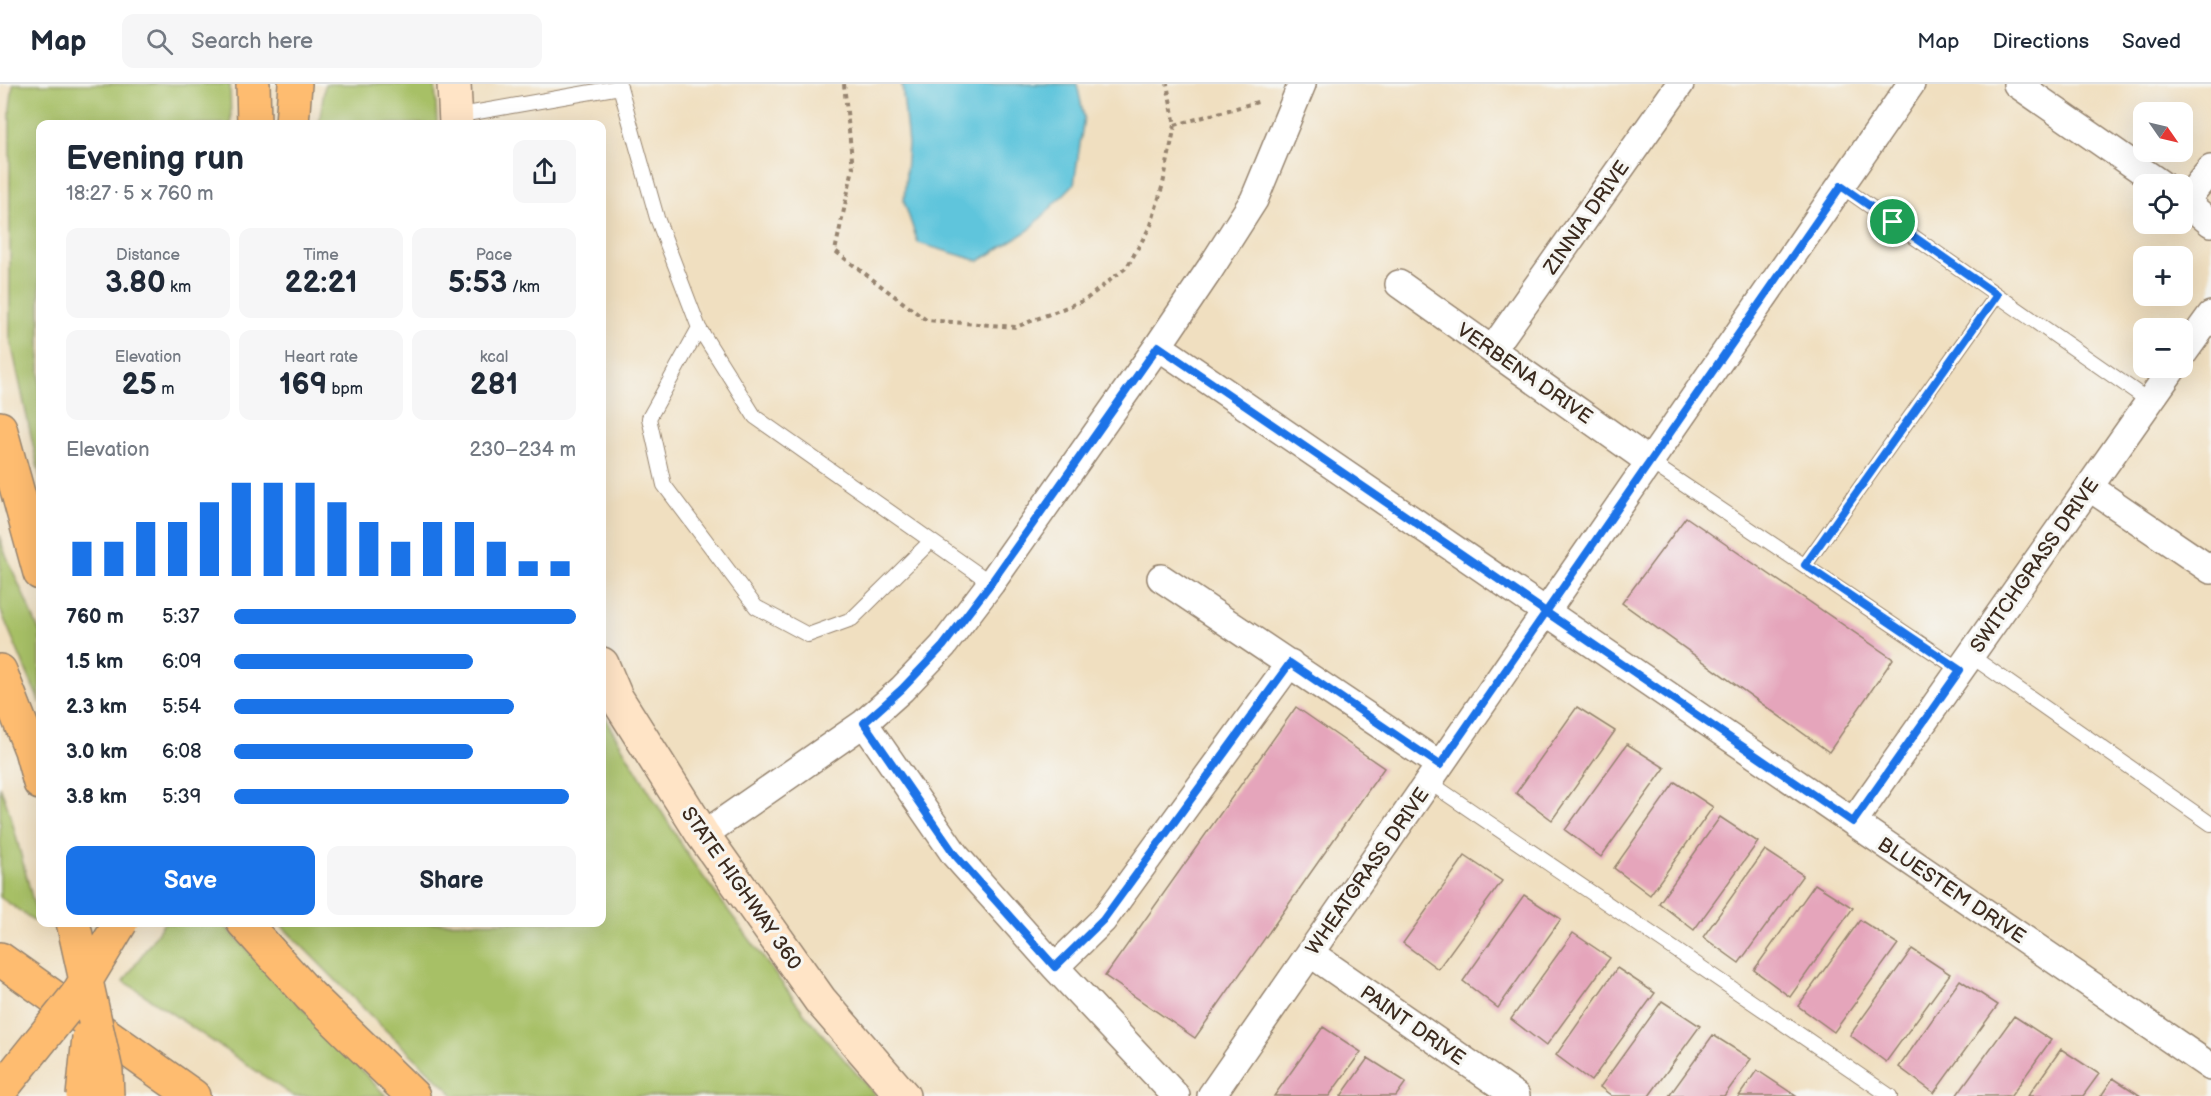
<!DOCTYPE html>
<html lang="en">
<head>
<meta charset="utf-8">
<style>
	:root { --surface:#fff; --page:#f6f6f7; --text:#1f2937; --muted:#747a83; --line:#e0e1e3; --accent:#1a73e8 }
	body { margin:0; font-family:"Balsamiq Sans",sans-serif; background:var(--page); color:var(--text); height:100vh; display:flex; flex-direction:column; font-size:22px; white-space:nowrap }
	* { box-sizing:border-box; margin:0 }
	p { font-size:20px; color:var(--muted) }
	.icon { flex:none; width:33px; height:33px; fill:none; stroke:currentColor; stroke-width:2; stroke-linecap:round; stroke-linejoin:round }
	.map { position:relative; flex:1; overflow:hidden }
	.side { position:absolute; left:36px; top:36px; width:570px; height:807px; display:flex; flex-direction:column; background:var(--surface); border-radius:12px; box-shadow:0 6px 24px #0002 }
	.side>* { flex:none }
	.needle { width:39px; rotate:124deg }
	.controls { position:absolute; left:2133px; top:18px; display:grid; gap:12px }
	.controls a { display:grid; place-items:center; width:60px; height:60px; border-radius:12px; background:var(--surface); box-shadow:0 6px 24px #0002; font-size:30px }
	.pin { position:absolute; display:grid; place-items:center; width:51px; height:51px; color:#fff; margin:-26px; border:3px solid #fff; border-radius:50%; box-shadow:0 2px 6px #0007 }
	.round { display:grid; place-items:center; flex:none; width:63px; height:63px; border-radius:12px; background:var(--page) }
	.headline { display:flex; align-items:center; justify-content:space-between; height:102px; padding:0 30px }
	h1 { font-size:33px; font-weight:700; line-height:45px }
	.figures { display:grid; grid-template-columns:repeat(3,1fr); gap:9px; height:102px; padding:6px 30px }
	.figures div { display:grid; align-content:center; border-radius:12px; background:var(--page); text-align:center }
	.figures b { font-size:30px; font-weight:700 }
	.figures small { font-size:16px; font-weight:400 }
	.figures p { font-size:16px }
	.chart { height:168px; padding:12px 30px }
	.chart p { display:flex; justify-content:space-between }
	.chart svg { width:100%; height:108px; margin-top:6px; stroke:var(--accent); stroke-width:6 }
	.button { display:flex; gap:12px; margin-top:auto; padding:12px 30px }
	.button a { flex:1; height:69px; border-radius:12px; background:var(--accent); color:#fff; font-size:24px; font-weight:700; line-height:69px; text-align:center }
	.button a+a { background:var(--page); color:var(--text) }
	ul { padding:0 30px; list-style:none; font-size:20px }
	li { display:grid; grid-template-columns:96px 72px 1fr; align-items:center; height:45px }
	li i { height:15px; border-radius:8px; background:var(--accent) }
	header { display:flex; align-items:center; gap:36px; box-sizing:border-box; height:84px; padding:0 30px; background:var(--surface); border-bottom:2px solid var(--line) }
	header strong { font-size:28px }
	nav { display:flex; gap:33px; margin-inline-start:auto; font-size:21px }
	.search { width:420px; height:54px; background:var(--page); display:flex; align-items:center; gap:15px; box-sizing:border-box; padding:0 21px; border-radius:12px; color:var(--muted); font-size:22px }
	.map>svg:first-child { display:block }
	.green { fill:#a7c066; stroke:#717542; stroke-width:1.5 }
	.water { fill:#5fc5dc; stroke:#4d787d; stroke-width:1.5 }
	.building { fill:#e5a5bb }
	.lines { fill:none; stroke-linecap:round; stroke-linejoin:round }
	.service-casing { stroke:#96846f; stroke-width:16 }
	.minor-casing { stroke:#96846f; stroke-width:30 }
	.secondary-casing { stroke:#96846f; stroke-width:36 }
	.motorway-casing { stroke:#96846f; stroke-width:36 }
	.path { stroke:#96846f; stroke-width:4; stroke-dasharray:4.5 4.5; stroke-linecap:butt }
	.service { stroke:#fff; stroke-width:14 }
	.minor { stroke:#fff; stroke-width:27 }
	.secondary { stroke:#ffe4c6; stroke-width:33 }
	.motorway { stroke:#febc70; stroke-width:33 }
	.motorway-bridge-casing { stroke:#96846f; stroke-width:36; stroke-linecap:butt }
	.motorway-bridge { stroke:#febc70; stroke-width:33 }
	.route-casing { stroke:#fff; stroke-width:12 }
	.route { stroke:#1a73e8; stroke-width:8 }
	.labels { text-anchor:middle; stroke-width:6; stroke-linejoin:round; paint-order:stroke }
	.street-label { font-size:20px; fill:#3b2a1e; stroke:#f6f6f2 }
</style>
</head>
<body>
<header>
<strong>Map</strong>
<div class="search"><svg class="icon" aria-label="search" viewBox="0 0 24 24"><circle cx="10" cy="10" r="6"/><path d="M15 15l6 6"/></svg>Search here</div>
<nav><a>Map</a><a>Directions</a><a>Saved</a></nav>
</header>
<div class="map">
<svg width="2211" height="1012" viewBox="0 0 2211 1012">
	<rect width="100%" height="100%" fill="#f6f6f2"/>
	<filter id="ink" filterUnits="userSpaceOnUse"><feTurbulence type="fractalNoise" baseFrequency=".0167" numOctaves="2"/><feDisplacementMap in="SourceGraphic" scale="12" xChannelSelector="R" yChannelSelector="G"/><feConvolveMatrix kernelMatrix="1 2 1 2 8 2 1 2 1" color-interpolation-filters="sRGB"/></filter>
	<filter id="wash" filterUnits="userSpaceOnUse"><feTurbulence type="fractalNoise" baseFrequency=".008" numOctaves="4" result="noise"/><feDisplacementMap in="SourceGraphic" scale="24" xChannelSelector="R" yChannelSelector="G"/><feGaussianBlur stdDeviation="1.35" result="paint"/><feColorMatrix in="noise" values="0 0 0 0 0 0 0 0 0 0 0 0 0 0 0 0 0 1.4 0 .05"/><feComposite in="paint" operator="in"/></filter>
	<g filter="url(#wash)">
		<rect width="100%" height="100%" fill="#f0dfc0"/>
		<path class="green" d="M13,0H230L231,40H40V393L10,254V25Z
			M325,0H435L437,40H319Z
			M0,451L3,464L40,549V619L0,525Z
			M602,625L610,643L691,776L804,929L876,1012H455L375,936L279,839L602,838Z
			M0,702L11,733L39,840L0,813Z
			M164,839H222L386,1012H293L124,897Z"/>
		<path class="water" d="M902,0H1077L1084,33L1074,100L1029,146L979,177L918,159L904,118L908,60Z"/>
		<g id="blocks">
			<path class="building" d="M1686,433L1893,575L1829,668L1622,519Z
				M1296,623L1384,684L1195,954L1105,892Z
				M1577,623L1615,647L1552,736L1516,709Z
				M1627,660L1665,684L1601,773L1565,746Z
				M1675,698L1713,723L1650,811L1614,784Z
				M1720,733L1758,758L1694,846L1659,819Z
				M1765,766L1803,791L1739,879L1703,853Z
				M1465,772L1502,797L1438,885L1403,859Z
				M1815,800L1853,824L1790,913L1754,886Z
				M1524,811L1561,835L1498,924L1463,897Z
				M1860,836L1898,860L1834,948L1798,922Z
				M1573,849L1610,874L1546,962L1511,935Z
				M1912,865L1950,890L1886,978L1850,951Z
				M1617,884L1655,909L1591,997L1556,971Z
				M1960,896L1998,921L1934,1009L1899,983Z
				M1662,917L1700,942L1649,1012H1612L1600,1003Z
				M2014,932L2051,956L2011,1012H1956Z
				M1323,943L1361,968L1329,1012H1274Z
				M1713,951L1751,975L1724,1012H1669Z
				M2061,965L2099,990L2083,1012H2028Z
				M1368,974L1406,998L1396,1012H1341Z
				M1757,986L1796,1012H1739Z
				M2113,994L2141,1012H2101Z"/>
		</g>
	</g>
	<g filter="url(#ink)">
		<use href="#blocks" fill-opacity="0" stroke="#96846f" stroke-width="1.5"/>
		<g class="lines">
			<defs>
				<path id="service" d="M455,32L620,3L657,134L699,244L755,333L991,499
					M1841,102L2149,317
					M699,244L649,334L664,401L756,523L808,551L852,535L931,457
					M1650,378L1960,586
					M1805,481L1997,211
					M1971,572L2211,740
					M1429,698L1890,1012"/>
				<path id="minor" d="M2017,0L2161,100
					M2182,115L2211,139
					M2185,117L2211,85
					M1399,200L1650,378
					M1158,262L2211,983
					M1492,266L1680,0
					M2182,271L2211,231
					M2089,403L2211,486
					M1161,494L1440,681
					M864,639L955,771L1055,883L1176,1012
					M1853,738L2173,284
					M703,751L864,639L902,605L943,562L991,499L1158,262L1210,185L1254,116L1302,0
					M1310,869L1516,1012
					M1055,883L1103,836L1290,579
					M1211,1012L1911,0"/>
				<path id="secondary" d="M454,0L456,40
					M602,580L616,613L703,751L820,916L903,1012"/>
				<path id="motorway" d="M253,0L254,40
					M292,40L295,0
					M0,344L40,489
					M0,587L31,666L40,699
					M243,838L310,912L413,1012
					M0,875L193,1012"/>
			</defs>
			<use href="#service" class="service-casing"/>
			<use href="#minor" class="minor-casing"/>
			<use href="#secondary" class="secondary-casing"/>
			<use href="#motorway" class="motorway-casing"/>
			<path class="path" d="M844,0L853,84L835,167L926,236L1016,243L1085,216L1127,183L1151,141L1163,100L1175,41L1167,0
				M1175,41L1261,17"/>
			<use href="#service" class="service"/>
			<use href="#minor" class="minor"/>
			<use href="#secondary" class="secondary"/>
			<use href="#motorway" class="motorway"/>
			<defs>
				<path id="motorway-bridge" d="M73,838L106,987L107,1012
					M0,1007L77,911L121,838
					M83,1012L89,953"/>
			</defs>
			<use href="#motorway-bridge" class="motorway-bridge-casing"/>
			<use href="#motorway-bridge" class="motorway-bridge"/>
		</g>
	</g>
	<g class="lines" filter="url(#ink)">
		<defs>
			<path id="route" d="M1893,138L1841,102L1546,528L1158,262L991,499L943,562L902,605L864,639L955,771L1055,883L1103,836L1290,579L1440,681L1546,528L1853,738L1960,586L1805,481L1997,211L1893,138"/>
		</defs>
		<use href="#route" class="route-casing"/>
		<use href="#route" class="route"/>
	</g>
	<g class="labels">
		<g class="street-label">
			<text transform="translate(1586 133) rotate(-55)" y="7">ZINNIA DRIVE</text>
			<text transform="translate(1525 289) rotate(35)" y="7">VERBENA DRIVE</text>
			<text transform="translate(2034 481) rotate(-55)" y="7">SWITCHGRASS DRIVE</text>
			<text transform="translate(1367 787) rotate(-55)" y="7">WHEATGRASS DRIVE</text>
			<text transform="translate(742 804) rotate(55)" y="7">STATE HIGHWAY 360</text>
			<text transform="translate(1952 806) rotate(34)" y="7">BLUESTEM DRIVE</text>
			<text transform="translate(1413 941) rotate(35)" y="7">PAINT DRIVE</text>
		</g>
	</g>
</svg>
<div class="controls">
<a><svg class="needle" viewBox="-14 -14 28 28"><path d="M0-13l5 13h-10z" fill="#e53935"/><path d="M0 13l5-13h-10z" fill="#747a83"/></svg></a>
<a><svg class="icon" aria-label="locate" viewBox="0 0 24 24"><circle cx="12" cy="12" r="6"/><path d="M12 2v4M12 18v4M2 12h4M18 12h4"/></svg></a>
<a>+</a>
<a>−</a>
</div>
<div class="pin" style="left:1893px;top:138px;background:#1e9e55"><svg class="icon" aria-label="arrive" viewBox="0 0 24 24"><path d="M6 21V4h12l-3 4 3 4H6"/></svg></div>
<section class="side">
<div class="headline"><div><h1>Evening run</h1><p>18:27 · 5 × 760 m</p></div><a class="round"><svg class="icon" aria-label="share" viewBox="0 0 24 24"><path d="M12 15V3M7 8l5-5 5 5M5 13v7h14v-7"/></svg></a></div>
<div class="figures">
<div><p>Distance</p><b>3.80<small> km</small></b></div>
<div><p>Time</p><b>22:21</b></div>
<div><p>Pace</p><b>5:53<small> /km</small></b></div>
</div>
<div class="figures">
<div><p>Elevation</p><b>25<small> m</small></b></div>
<div><p>Heart rate</p><b>169<small> bpm</small></b></div>
<div><p>kcal</p><b>281</b></div>
</div>
<div class="chart"><p><span>Elevation</span>230–234 m</p>
<svg viewBox="0 0 160 44" preserveAspectRatio="none"><path d="M5 44V30M15 44V30M25 44V22M35 44V22M45 44V14M55 44V6M65 44V6M75 44V6M85 44V14M95 44V22M105 44V30M115 44V22M125 44V22M135 44V30M145 44V38M155 44V38"/></svg>
</div>
<ul>
<li><b>760 m</b>5:37<i style="width:100%"></i></li>
<li><b>1.5 km</b>6:09<i style="width:70%"></i></li>
<li><b>2.3 km</b>5:54<i style="width:82%"></i></li>
<li><b>3.0 km</b>6:08<i style="width:70%"></i></li>
<li><b>3.8 km</b>5:39<i style="width:98%"></i></li>
</ul>
<div class="button"><a>Save</a><a>Share</a></div>
</section>
</div>
</body>
</html>
